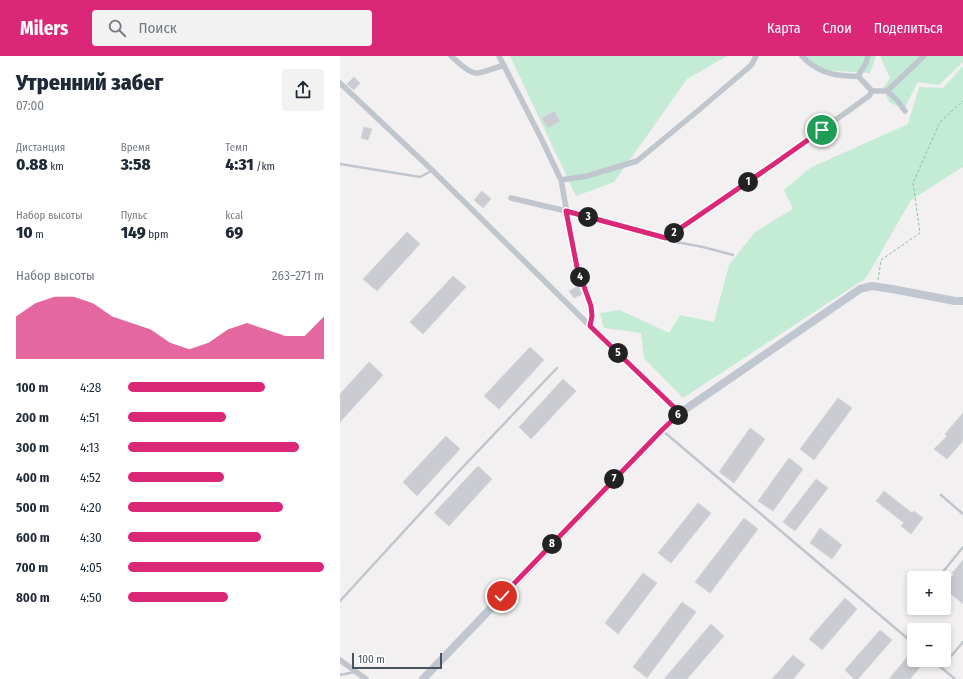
<!DOCTYPE html>
<html lang="ru">
<head>
<meta charset="utf-8">
<style>
	:root { --surface:#fff; --page:#f2f2f3; --text:#1f2937; --muted:#747a83; --accent:#db2777 }
	body { margin:0; font-family:"Fira Sans Condensed",sans-serif; background:var(--page); color:var(--text); height:100vh; display:flex; flex-direction:column; font-size:15px; white-space:nowrap }
	* { box-sizing:border-box; margin:0 }
	p { font-size:13px; color:var(--muted) }
	.icon { flex:none; width:22px; height:22px; fill:none; stroke:currentColor; stroke-width:2; stroke-linecap:round; stroke-linejoin:round }
	.map { position:relative; flex:1; overflow:hidden }
	.panel { display:flex; flex-direction:column; background:var(--surface); width:340px }
	.panel>* { flex:none }
	.buttons { position:absolute; left:567px; top:515px; display:grid; gap:8px }
	.buttons a { display:grid; place-items:center; width:44px; height:44px; border-radius:4px; background:var(--surface); box-shadow:0 2px 6px #0003; font-size:20px }
	.scale { position:absolute; left:12px; bottom:10px; width:90px; box-sizing:border-box; padding-left:4px; border:2px solid #4a525b; border-top:0; font-size:11px; line-height:14px; white-space:nowrap; color:#4a525b; -webkit-text-stroke:3px #fff; paint-order:stroke }
	.pin { position:absolute; display:grid; place-items:center; width:34px; height:34px; color:#fff; margin:-17px; border:2px solid #fff; border-radius:50%; box-shadow:0 1px 4px #0007 }
	.km { position:absolute; width:20px; height:20px; margin:-10px; border-radius:50%; background:#222; color:#fff; font-size:11px; line-height:20px; text-align:center }
	.round { display:grid; place-items:center; flex:none; width:42px; height:42px; border-radius:4px; background:var(--page) }
	.headline { display:flex; align-items:center; justify-content:space-between; height:68px; padding:0 16px }
	h1 { font-size:22px; font-weight:800; line-height:30px }
	.stats { display:grid; grid-template-columns:repeat(3,1fr); gap:6px; height:68px; padding:4px 16px }
	.stats div { display:grid; align-content:center }
	.stats b { font-size:17px; font-weight:800 }
	.stats small { font-size:11px; font-weight:400 }
	.stats p { font-size:11px }
	.chart { height:112px; padding:8px 16px }
	.chart p { display:flex; justify-content:space-between }
	.chart svg { width:100%; height:72px; margin-top:4px; fill:var(--accent); opacity:.7 }
	ul { padding:0 16px; list-style:none; font-size:13px }
	li { display:grid; grid-template-columns:64px 48px 1fr; align-items:center; height:30px }
	li i { height:10px; border-radius:5px; background:var(--accent) }
	header { display:flex; align-items:center; gap:24px; box-sizing:border-box; height:56px; padding:0 20px; background:var(--accent); color:#fff }
	header strong { font-size:19px }
	nav { display:flex; gap:22px; margin-inline-start:auto; font-size:14px }
	.search { width:280px; height:36px; background:var(--page); display:flex; align-items:center; gap:10px; box-sizing:border-box; padding:0 14px; border-radius:4px; color:var(--muted); font-size:15px }
	main { display:flex; flex:1; min-height:0 }
	.map>svg:first-child { display:block }
	.green { fill:#c3ebd6 }
	.building { fill:#cbccd2; stroke:#d4d6da }
	.lines { fill:none; stroke-linecap:round; stroke-linejoin:round }
	.path { stroke:#7fc5a8; stroke-width:1; stroke-dasharray:3 2; stroke-linecap:butt }
	.lane { stroke:#c0c6cd; stroke-width:2.5 }
	.street { stroke:#c0c6cd; stroke-width:5.5 }
	.secondary { stroke:#c0c7d1; stroke-width:8 }
	.route-casing { stroke:#fff; stroke-width:8 }
	.route { stroke:#db2777; stroke-width:5 }
</style>
</head>
<body>
<header>
<strong>Milers</strong>
<div class="search"><svg class="icon" aria-label="search" viewBox="0 0 24 24"><circle cx="10" cy="10" r="6"/><path d="M15 15l6 6"/></svg>Поиск</div>
<nav><a>Карта</a><a>Слои</a><a>Поделиться</a></nav>
</header>
<main>
<section class="panel">
<div class="headline"><div><h1>Утренний забег</h1><p>07:00</p></div><a class="round"><svg class="icon" aria-label="share" viewBox="0 0 24 24"><path d="M12 15V3M7 8l5-5 5 5M5 13v7h14v-7"/></svg></a></div>
<div class="stats">
<div><p>Дистанция</p><b>0.88<small> km</small></b></div>
<div><p>Время</p><b>3:58</b></div>
<div><p>Темп</p><b>4:31<small> /km</small></b></div>
</div>
<div class="stats">
<div><p>Набор высоты</p><b>10<small> m</small></b></div>
<div><p>Пульс</p><b>149<small> bpm</small></b></div>
<div><p>kcal</p><b>69</b></div>
</div>
<div class="chart"><p><span>Набор высоты</span>263–271 m</p>
<svg viewBox="0 0 160 44" preserveAspectRatio="none"><path d="M0 44V18L10 10L20 6L30 6L40 10L50 18L60 22L70 26L80 34L90 38L100 34L110 26L120 22L130 26L140 30L150 30L160 18V44z"/></svg>
</div>
<ul>
<li><b>100 m</b>4:28<i style="width:70%"></i></li>
<li><b>200 m</b>4:51<i style="width:50%"></i></li>
<li><b>300 m</b>4:13<i style="width:87%"></i></li>
<li><b>400 m</b>4:52<i style="width:49%"></i></li>
<li><b>500 m</b>4:20<i style="width:79%"></i></li>
<li><b>600 m</b>4:30<i style="width:68%"></i></li>
<li><b>700 m</b>4:05<i style="width:100%"></i></li>
<li><b>800 m</b>4:50<i style="width:51%"></i></li>
</ul>
</section>
<div class="map">
<svg width="623" height="623" viewBox="0 0 623 623">
	<rect width="100%" height="100%" fill="#f2f0f0"/>
	<path class="green" d="M170,0H387L347,23L274,126L236,140Z
		M463,0H536L530,17L483,14Z
		M540,0H623V6L599,29L578,26L564,53L549,46L543,32L550,22Z
		M623,10V111L571,144L526,222L343,342L304,302L301,277L264,272L260,257L280,254L329,277L340,259L374,266L389,209L415,176L453,153L444,134L470,112L568,68L579,31L603,32Z"/>
	<path class="building" d="M14,21L20,27L14,34L7,28Z
		M214,55L220,65L208,72L202,62Z
		M24,71L32,73L28,84L21,82Z
		M142,135L151,143L143,152L134,144Z
		M67,176L80,188L37,235L23,223Z
		M113,220L126,231L83,278L70,266Z
		M238,230L242,238L234,242L229,235Z
		M190,291L204,304L159,353L144,340Z
		M29,306L43,319L0,366V338Z
		M223,323L236,335L191,383L179,371Z
		M498,342L512,352L474,404L460,393Z
		M623,357V385L607,403L594,393L607,380L605,378Z
		M410,372L425,383L394,427L379,416Z
		M106,380L120,393L77,440L63,426Z
		M449,402L463,413L433,455L418,445Z
		M138,410L152,423L109,470L94,457Z
		M476,423L488,432L455,475L443,466Z
		M544,435L572,457L574,455L583,462L571,478L561,470L564,467L536,445Z
		M358,447L371,457L331,507L318,497Z
		M404,462L418,473L370,537L355,526Z
		M480,472L502,489L492,503L470,487Z
		M623,504V548L604,532V530L614,518L612,517Z
		M303,517L317,527L278,578L265,567Z
		M505,542L517,553L482,594L469,583Z
		M342,546L356,556L307,622L293,611Z
		M371,568L384,580L347,623H324Z
		M540,574L552,584L518,623H514L505,614Z
		M453,599L465,609L453,623H432Z
		M568,600L580,611L570,623H549Z"/>
	<g class="lines">
		<path class="path" d="M538,224L541,204L580,177L573,127L600,66L623,45"/>
		<path class="lane" d="M0,108L80,121L91,115
			M326,182L331,185L363,191L393,199
			M323,375L574,588
			M601,439L623,458
			M598,522L623,491
			M0,545L121,413L217,312
			M592,604L615,623
			M601,612L623,586
			M0,619L15,616"/>
		<path class="street" d="M111,0C117,5 127,16 135,17C141,18 157,11 164,9
			M159,0L202,84L221,124L237,211L251,250L252,259L250,270
			M462,0C476,16 497,21 518,20L532,35H547
			M518,20L526,7L528,0
			M0,27L92,114L250,270L340,357
			M565,55L557,44L547,35L584,0
			M221,124L247,120L297,105L360,53L408,12L412,8L416,0
			M171,142L226,155L326,182L434,108L529,40L532,35
			M0,604L26,623"/>
		<path class="secondary" d="M83,623L322,374L340,357L520,233L532,230L552,233L615,245H623"/>
	</g>
	<g class="lines">
		<defs>
			<path id="route" d="M162,540L322,374L340,357L250,270L252,260L251,250L237,211L226,155L326,182L434,108L482,74"/>
		</defs>
		<use href="#route" class="route-casing"/>
		<use href="#route" class="route"/>
	</g>
</svg>
<div class="buttons">
<a>+</a>
<a>−</a>
</div>
<div class="scale">100 m</div>
<div class="pin" style="left:482px;top:74px;background:#1e9e55"><svg class="icon" aria-label="arrive" viewBox="0 0 24 24"><path d="M6 21V4h12l-3 4 3 4H6"/></svg></div>
<div class="pin" style="left:162px;top:540px;background:#d93025"><svg class="icon" aria-label="check" viewBox="0 0 24 24"><path d="M5 12l5 5 9-10"/></svg></div>
<b class="km" style="left:408px;top:126px">1</b>
<b class="km" style="left:334px;top:177px">2</b>
<b class="km" style="left:248px;top:161px">3</b>
<b class="km" style="left:240px;top:221px">4</b>
<b class="km" style="left:278px;top:297px">5</b>
<b class="km" style="left:338px;top:359px">6</b>
<b class="km" style="left:274px;top:423px">7</b>
<b class="km" style="left:212px;top:488px">8</b>
</div>
</main>
</body>
</html>
